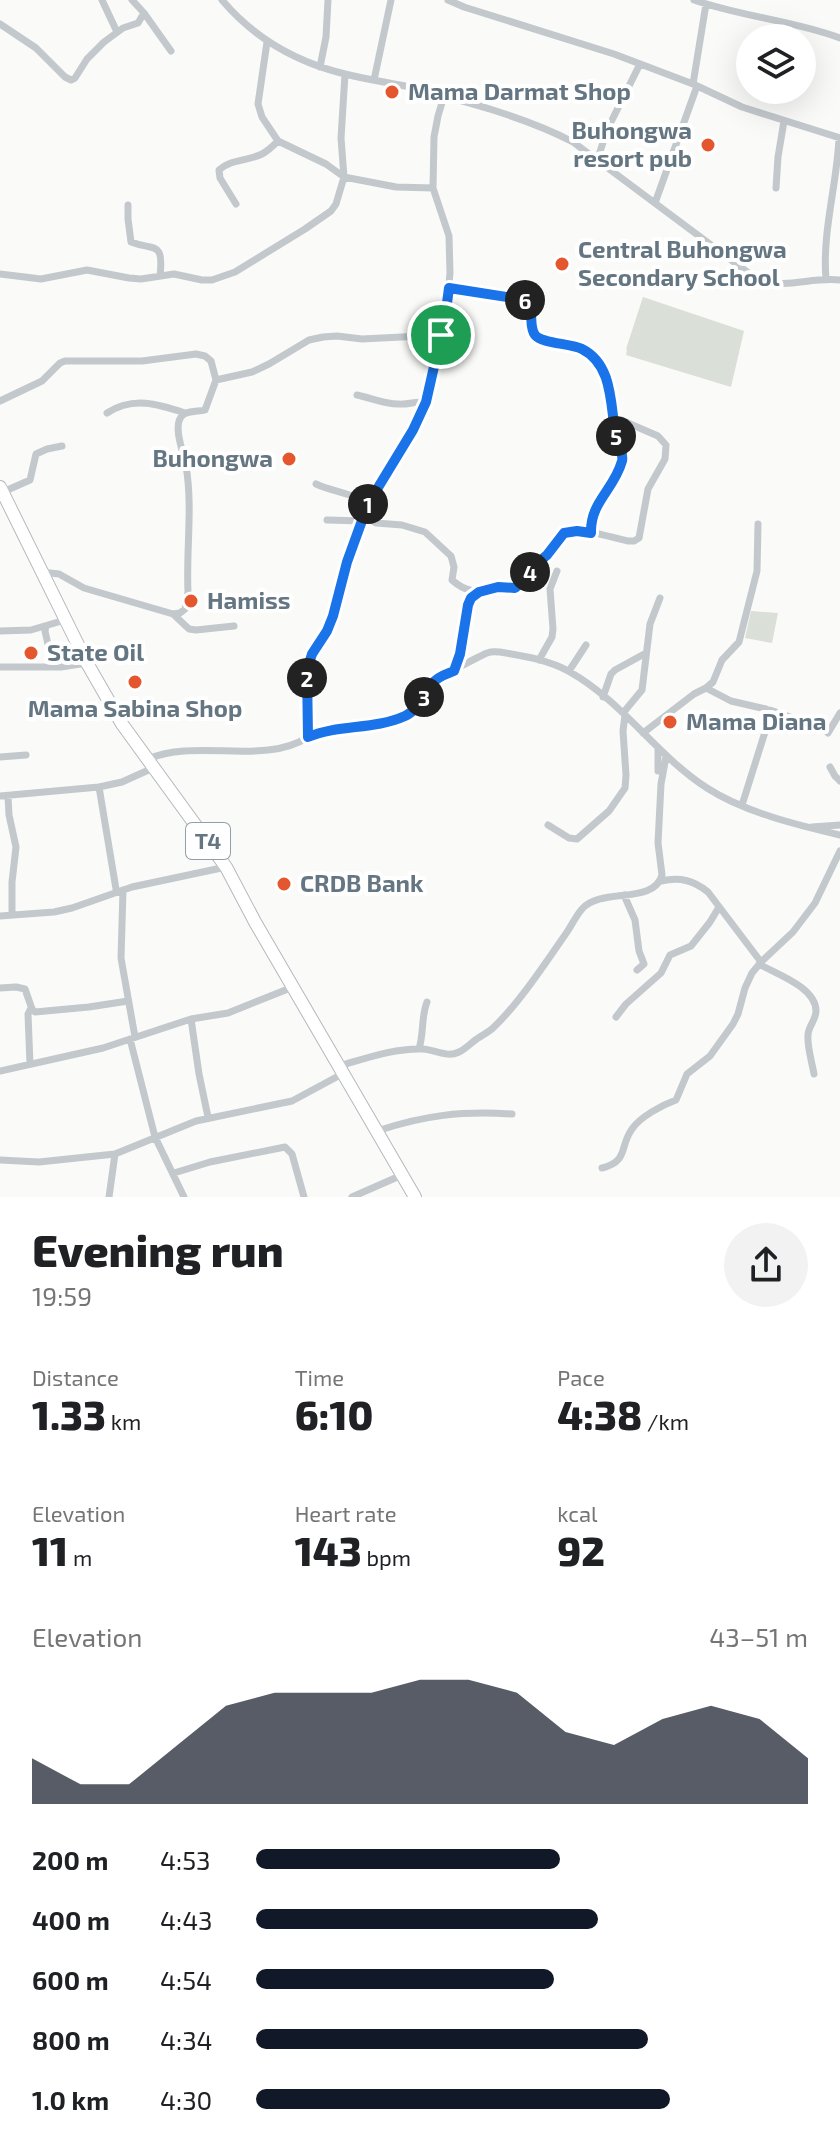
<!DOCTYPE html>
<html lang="en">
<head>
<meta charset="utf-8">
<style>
	:root { --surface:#fff; --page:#f2f2f2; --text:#202124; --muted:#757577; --accent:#111827 }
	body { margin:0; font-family:"Exo 2",sans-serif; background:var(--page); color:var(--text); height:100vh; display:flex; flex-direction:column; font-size:30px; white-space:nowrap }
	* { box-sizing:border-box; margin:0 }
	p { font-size:26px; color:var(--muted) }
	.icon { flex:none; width:44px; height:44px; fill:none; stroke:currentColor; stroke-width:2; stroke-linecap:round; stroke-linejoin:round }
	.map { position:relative; height:1197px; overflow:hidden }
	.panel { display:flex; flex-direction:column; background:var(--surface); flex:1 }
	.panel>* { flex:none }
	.tools { position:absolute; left:736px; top:24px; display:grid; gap:16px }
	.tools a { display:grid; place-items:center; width:80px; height:80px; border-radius:50%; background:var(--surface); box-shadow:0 8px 32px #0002; font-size:40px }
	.pin { position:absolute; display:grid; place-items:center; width:68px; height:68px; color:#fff; margin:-34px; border:4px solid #fff; border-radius:50%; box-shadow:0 2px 8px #0007 }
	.km { position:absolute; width:40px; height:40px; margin:-20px; border-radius:50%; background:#222; color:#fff; font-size:22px; line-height:40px; text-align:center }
	.round { display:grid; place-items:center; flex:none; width:84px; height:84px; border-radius:42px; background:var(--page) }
	.summary { display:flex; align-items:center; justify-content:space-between; height:136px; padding:0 32px }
	h1 { font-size:44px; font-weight:800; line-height:60px }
	.stats { display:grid; grid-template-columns:repeat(3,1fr); gap:12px; height:136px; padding:8px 32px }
	.stats div { display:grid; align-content:center }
	.stats b { font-size:40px; font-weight:800 }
	.stats small { font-size:22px; font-weight:400 }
	.stats p { font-size:22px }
	.chart { height:224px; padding:16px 32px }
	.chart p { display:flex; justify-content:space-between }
	.chart svg { width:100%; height:144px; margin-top:8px; fill:var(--accent); opacity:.7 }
	ul { padding:0 32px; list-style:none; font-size:26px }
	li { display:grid; grid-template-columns:128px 96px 1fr; align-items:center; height:60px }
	li i { height:20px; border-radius:10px; background:var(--accent) }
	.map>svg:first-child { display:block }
	.green { fill:#dadfd7 }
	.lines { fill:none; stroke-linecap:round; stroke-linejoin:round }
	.trunk-casing { stroke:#b4b9bd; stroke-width:14 }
	.minor { stroke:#c3c8cc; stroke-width:7 }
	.trunk { stroke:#fff; stroke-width:12 }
	.route-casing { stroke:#fff; stroke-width:16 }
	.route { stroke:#1a73e8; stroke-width:10 }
	.poi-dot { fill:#e4572e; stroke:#fff; stroke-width:3 }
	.labels { text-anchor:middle; stroke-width:8; stroke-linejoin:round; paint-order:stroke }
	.shield { fill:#fff; stroke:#939fa8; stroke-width:2 }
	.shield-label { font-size:22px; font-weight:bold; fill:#657683 }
	.poi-label { font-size:24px; font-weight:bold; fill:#657683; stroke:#fff; text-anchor:start }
</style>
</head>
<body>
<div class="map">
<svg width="840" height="1197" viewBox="0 0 840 1197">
	<rect width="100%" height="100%" fill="#fafaf8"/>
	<path class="green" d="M643,297L744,331L731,387L626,355L627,350L626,349Z
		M751,611L778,613L772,643L745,638Z"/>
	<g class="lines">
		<defs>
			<path id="trunk" d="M0,487L87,663L122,724L226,867L255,922L415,1197"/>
		</defs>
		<use href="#trunk" class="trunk-casing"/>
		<path class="minor" d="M102,0L117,32
			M132,0L144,13L171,51
			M222,0C254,38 296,62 345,74C365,79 385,82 405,86C458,99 526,117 573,142L758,280C790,289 809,277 840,280
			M448,0L464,7L614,54L693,84L742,107L840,138
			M694,0C742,17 792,20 840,38
			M0,24L36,48L65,77L71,80L75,78L87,59L104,42L123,28L138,23L144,13
			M267,42L258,104L262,117L278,141L326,164L344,177L396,187L433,188
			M320,67L326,37L328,0
			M374,80L391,0
			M693,84L706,4
			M597,161L607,130L640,64
			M776,188L778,157L784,121
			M655,203L697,86
			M236,204L220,178L219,170C231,159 248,161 262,154C268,151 273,146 278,141
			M128,205V219L131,242C154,251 164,240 160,276
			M0,274L41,279L87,270L129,278L141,279L174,274L202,280H212L235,272L305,229L331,211L336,204L344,177L341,138L345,74
			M826,279C822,231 837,185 839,138
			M357,395C371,398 385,404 398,404C408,405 416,401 426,402
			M0,401L42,381L60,363L65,361H142L196,354L205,356L211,361L216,380
			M107,413C133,396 158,404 185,413
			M316,484C333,492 353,493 368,504
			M3,492L30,480L36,454L47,449L62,446
			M365,516L376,523L402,525L425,532L451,556L454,567L452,580C468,594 476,591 495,588C502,587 509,588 515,588C529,577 559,533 572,531C588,529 613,538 628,541H634L639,538L648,489L665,459L666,445L658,436L614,417C604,375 609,354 560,343C553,341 540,341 535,336C528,327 535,311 526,300L449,288
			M327,520L363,521
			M591,533C590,501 616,490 622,460C623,453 619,448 617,442C615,434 614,425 614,417
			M41,572L59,574L84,588L173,614L180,613L185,609L188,592C186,550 193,507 186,466C184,454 173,428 181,417C186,410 198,412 205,410L216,380L252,372L269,364L309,340L323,337L337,336L362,339L441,335
			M173,614L189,629L196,630L234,626
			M46,626L45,631L52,662
			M0,631L31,630L65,620
			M539,660L552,637L553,629L550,589L557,571
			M0,667H61L87,663
			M454,671L460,654L468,605L471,598L479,592
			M569,671L586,645
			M706,688L731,701L766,709L771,713L742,805
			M603,697L611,674L615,670L646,653
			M770,710L796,719
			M623,713L642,690L650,624L660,598
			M643,733L694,694L706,688L713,682L722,660L739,642L757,571L758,524
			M828,733L840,713
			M308,737C339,725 374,730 405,716C420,710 423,694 432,683C436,679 480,656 487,653C493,651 493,652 500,652C524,656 549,660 570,672C623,702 656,755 707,788C744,812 797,825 840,835
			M658,749V771
			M0,757L26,755
			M148,759C197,738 264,766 308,737L307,670L312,654L327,631L333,616L347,562L368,504L421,414L431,385L435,358L447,305L450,273L449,236L433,188L434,137L438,116L444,96
			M830,767L835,776L840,781
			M99,787L116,889
			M0,796L99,787L122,782L153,768
			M8,796L9,815L16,847L12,882V915
			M548,825L569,838L577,839L609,811L625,788L626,775L623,731L625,715
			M812,827L840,825
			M661,881C680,877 693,880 708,892L761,962
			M123,890L121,958L135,1037
			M624,895L635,920L639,951L644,964L637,970
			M0,916L54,912L72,908L132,887L226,867
			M759,964C776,974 816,987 816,1011C816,1020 808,1027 808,1035C807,1047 812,1062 814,1074
			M0,988L16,987L25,989L32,1009L35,1012L89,1007L128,1001
			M616,1017L626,1004L661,973L670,955L691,946L710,922L719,907
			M191,1019L199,1074L208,1117
			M130,1039L155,1137L184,1197
			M419,1049C424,1033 421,1017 427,1002
			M30,1064L28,1014L31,1008
			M339,1066C367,1058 394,1048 423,1049C436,1050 447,1058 459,1052C465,1049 469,1045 474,1041C480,1036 488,1033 494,1027C520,1002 544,965 565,935C571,927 575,917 582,909C601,887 654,905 662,875L658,843L661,784L666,757
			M0,1071L103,1048L191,1019L228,1013L293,987
			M377,1131C425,1115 461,1111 512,1114
			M0,1160L39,1162L115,1154L196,1121L292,1101L344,1073
			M602,1168C629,1161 619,1147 632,1129C640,1117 662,1105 676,1100L687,1074L710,1056L733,1024L738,1014L745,988L752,973L761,962L793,932L815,903L840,851
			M174,1173L210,1162L285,1147L292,1154L304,1197
			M109,1197L115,1154
			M352,1197L402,1175"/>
		<use href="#trunk" class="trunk"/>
	</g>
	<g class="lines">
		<defs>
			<path id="route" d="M449,288L526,300C535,311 528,326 535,335C542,344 571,343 582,349C614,365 610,407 616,437C618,446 624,453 622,461C614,490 590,502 591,533L577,531L564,533L547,555L533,567L521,583L515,588L498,587L479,592L471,598L468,605L460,654L454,671C447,674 438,676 433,683C423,694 420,709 405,716C374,730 339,724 308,737L307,670L312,654L327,631L333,616L347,562L368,504L413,430L426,402L445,318Z"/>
		</defs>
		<use href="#route" class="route-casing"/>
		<use href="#route" class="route"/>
	</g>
	<g class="poi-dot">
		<circle cx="392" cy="92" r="8"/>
		<circle cx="708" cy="145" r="8"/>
		<circle cx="562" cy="264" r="8"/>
		<circle cx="289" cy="459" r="8"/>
		<circle cx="191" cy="601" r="8"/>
		<circle cx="31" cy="653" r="8"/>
		<circle cx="135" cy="682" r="8"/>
		<circle cx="670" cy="722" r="8"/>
		<circle cx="284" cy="884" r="8"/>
	</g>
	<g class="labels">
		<rect class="shield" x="186" y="823" width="44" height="36" rx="6"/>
		<g class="shield-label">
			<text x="208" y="849">T4</text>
		</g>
		<g class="poi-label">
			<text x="408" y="100">Mama Darmat Shop</text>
			<text x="692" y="139" text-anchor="end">Buhongwa<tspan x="692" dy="28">resort pub</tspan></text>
			<text x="578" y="258">Central Buhongwa<tspan x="578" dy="28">Secondary School</tspan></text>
			<text x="273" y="467" text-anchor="end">Buhongwa</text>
			<text x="207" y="609">Hamiss</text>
			<text x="47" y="661">State Oil</text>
			<text x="135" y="717" text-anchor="middle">Mama Sabina Shop</text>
			<text x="686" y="730">Mama Diana</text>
			<text x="300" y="892">CRDB Bank</text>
		</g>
	</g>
</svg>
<div class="tools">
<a><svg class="icon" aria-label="layers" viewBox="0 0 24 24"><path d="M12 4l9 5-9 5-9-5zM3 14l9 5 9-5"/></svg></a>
</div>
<div class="pin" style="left:441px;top:335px;background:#1e9e55"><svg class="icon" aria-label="arrive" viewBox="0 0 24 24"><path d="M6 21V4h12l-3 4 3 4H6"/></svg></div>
<b class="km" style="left:368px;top:504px">1</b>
<b class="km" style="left:307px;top:678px">2</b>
<b class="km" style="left:424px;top:697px">3</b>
<b class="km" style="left:530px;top:572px">4</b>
<b class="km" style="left:616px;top:436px">5</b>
<b class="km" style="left:525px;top:300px">6</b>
</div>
<section class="panel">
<div class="summary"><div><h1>Evening run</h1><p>19:59</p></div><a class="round"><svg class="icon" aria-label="share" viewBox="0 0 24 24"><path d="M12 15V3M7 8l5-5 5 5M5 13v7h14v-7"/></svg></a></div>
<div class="stats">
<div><p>Distance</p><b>1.33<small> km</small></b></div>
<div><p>Time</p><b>6:10</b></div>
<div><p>Pace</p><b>4:38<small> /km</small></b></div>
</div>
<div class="stats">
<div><p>Elevation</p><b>11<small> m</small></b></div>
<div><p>Heart rate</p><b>143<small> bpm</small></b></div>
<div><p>kcal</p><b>92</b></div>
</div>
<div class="chart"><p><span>Elevation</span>43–51 m</p>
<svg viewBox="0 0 160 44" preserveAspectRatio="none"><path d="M0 44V30L10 38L20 38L30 26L40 14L50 10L60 10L70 10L80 6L90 6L100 10L110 22L120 26L130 18L140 14L150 18L160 30V44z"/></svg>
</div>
<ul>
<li><b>200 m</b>4:53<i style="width:55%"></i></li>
<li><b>400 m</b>4:43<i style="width:62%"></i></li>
<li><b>600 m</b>4:54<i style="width:54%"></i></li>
<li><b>800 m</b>4:34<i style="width:71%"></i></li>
<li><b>1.0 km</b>4:30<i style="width:75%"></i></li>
</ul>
</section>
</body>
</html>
